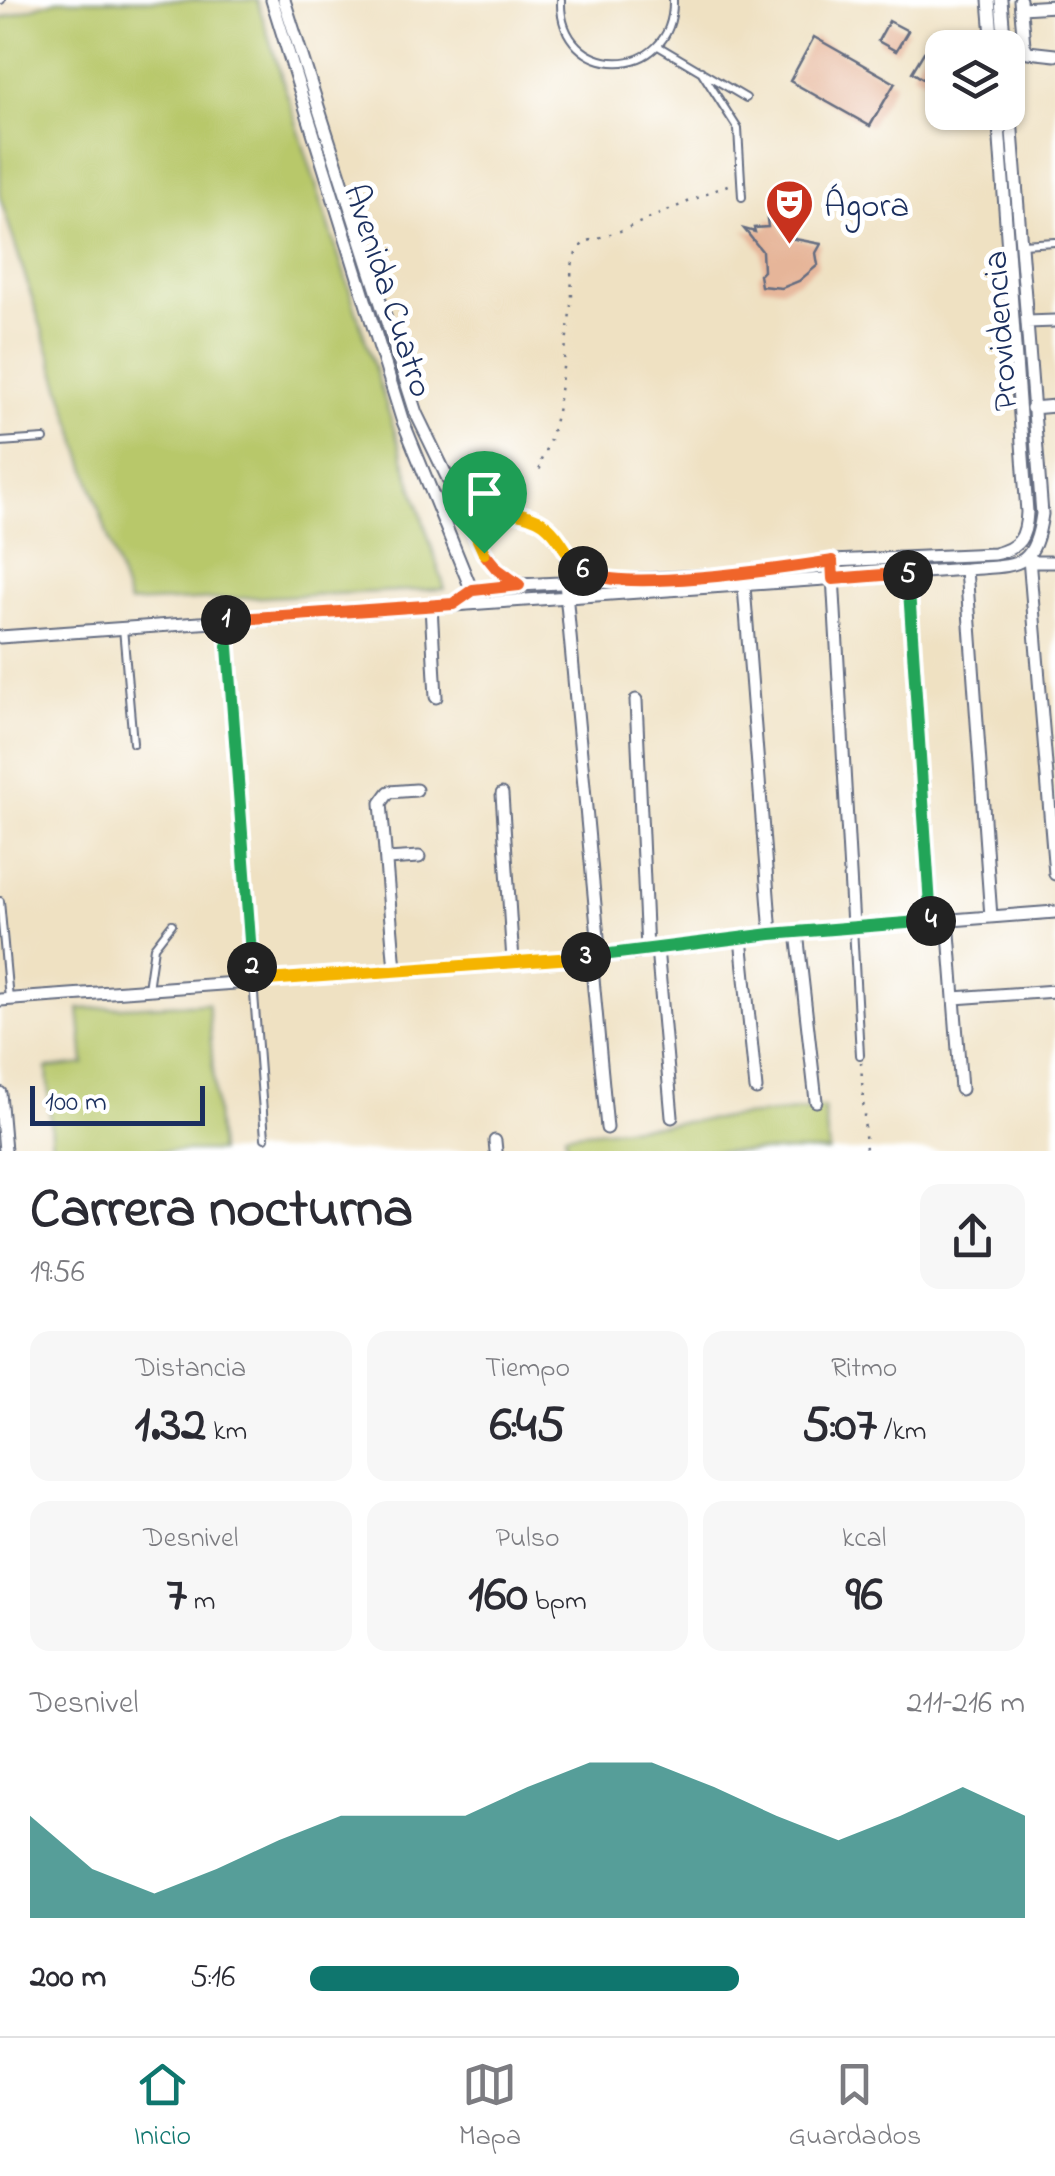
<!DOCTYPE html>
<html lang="es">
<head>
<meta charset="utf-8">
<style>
	:root { --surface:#fff; --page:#f7f7f7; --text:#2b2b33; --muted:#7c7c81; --line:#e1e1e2; --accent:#0f766e }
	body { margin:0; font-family:"Indie Flower",sans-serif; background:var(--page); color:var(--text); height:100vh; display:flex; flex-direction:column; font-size:38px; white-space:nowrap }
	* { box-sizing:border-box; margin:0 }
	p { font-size:32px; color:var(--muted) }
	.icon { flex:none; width:55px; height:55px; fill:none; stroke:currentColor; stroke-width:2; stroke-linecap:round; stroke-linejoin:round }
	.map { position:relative; height:1151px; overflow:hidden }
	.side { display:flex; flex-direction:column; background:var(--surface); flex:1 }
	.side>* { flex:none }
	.controls { position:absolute; left:925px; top:30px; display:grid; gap:20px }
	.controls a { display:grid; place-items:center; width:100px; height:100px; border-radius:20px; background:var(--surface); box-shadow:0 2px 8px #0004; font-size:50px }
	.scale { position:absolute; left:30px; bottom:25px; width:175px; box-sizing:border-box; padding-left:10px; border:5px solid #1b2f5e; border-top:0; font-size:28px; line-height:35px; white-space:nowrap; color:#1b2f5e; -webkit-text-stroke:8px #fff; paint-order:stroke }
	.pin { position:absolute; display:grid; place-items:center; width:85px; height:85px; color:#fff; margin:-102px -42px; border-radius:50% 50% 50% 0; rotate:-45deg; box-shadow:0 0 10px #0007 }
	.pin .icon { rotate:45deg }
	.km { position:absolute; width:50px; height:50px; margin:-25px; border-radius:50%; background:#222; color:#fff; font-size:28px; line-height:50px; text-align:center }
	.round { display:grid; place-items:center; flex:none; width:105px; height:105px; border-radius:20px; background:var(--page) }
	.head { display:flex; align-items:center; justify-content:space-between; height:170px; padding:0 30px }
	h1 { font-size:55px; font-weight:700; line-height:75px }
	.metrics { display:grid; grid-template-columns:repeat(3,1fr); gap:15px; height:170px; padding:10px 30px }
	.metrics div { display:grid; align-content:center; border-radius:20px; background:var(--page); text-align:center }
	.metrics b { font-size:50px; font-weight:700 }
	.metrics small { font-size:28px; font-weight:400 }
	.metrics p { font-size:28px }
	.chart { height:280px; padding:20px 30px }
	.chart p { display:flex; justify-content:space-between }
	.chart svg { width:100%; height:180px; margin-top:10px; fill:var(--accent); opacity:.7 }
	ul { padding:0 30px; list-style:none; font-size:32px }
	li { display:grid; grid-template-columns:160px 120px 1fr; align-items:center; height:75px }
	li i { height:25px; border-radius:12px; background:var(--accent) }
	.tab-bar { display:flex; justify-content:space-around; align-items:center; height:140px; border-top:2px solid var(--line); background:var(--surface); font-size:28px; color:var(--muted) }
	.tab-bar a { display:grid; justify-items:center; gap:5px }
	.tab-bar .selected { color:var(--accent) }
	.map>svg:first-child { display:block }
	.green { fill:#b8c86b; stroke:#6a7c64; stroke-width:2.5 }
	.building { fill:#e6b599 }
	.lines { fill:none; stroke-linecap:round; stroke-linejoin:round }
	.service-casing { stroke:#656d81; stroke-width:10 }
	.minor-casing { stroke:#656d81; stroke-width:15 }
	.path { stroke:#656d81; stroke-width:2.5; stroke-dasharray:2.5 8; stroke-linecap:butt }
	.service { stroke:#fff; stroke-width:6 }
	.minor { stroke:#fff; stroke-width:11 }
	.split-1-casing { stroke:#fff; stroke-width:20 }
	.split-2-casing { stroke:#fff; stroke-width:20 }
	.split-3-casing { stroke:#fff; stroke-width:20 }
	.split-4-casing { stroke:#fff; stroke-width:20 }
	.split-5-casing { stroke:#fff; stroke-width:20 }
	.split-6-casing { stroke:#fff; stroke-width:20 }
	.split-7-casing { stroke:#fff; stroke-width:20 }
	.split-1 { stroke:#f0652b; stroke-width:12 }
	.split-2 { stroke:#22a559; stroke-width:12 }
	.split-3 { stroke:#f5b400; stroke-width:12 }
	.split-4 { stroke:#22a559; stroke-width:12 }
	.split-5 { stroke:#22a559; stroke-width:12 }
	.split-6 { stroke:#f0652b; stroke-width:12 }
	.split-7 { stroke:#f5b400; stroke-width:12 }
	.labels { text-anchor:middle; stroke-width:10; stroke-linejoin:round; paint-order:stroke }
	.poi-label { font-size:35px; fill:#1b2f5e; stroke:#fff; text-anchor:start }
	.street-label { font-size:35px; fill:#1b2f5e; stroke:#fff }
</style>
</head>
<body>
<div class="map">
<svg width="1055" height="1151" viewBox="0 0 1055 1151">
	<rect width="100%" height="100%" fill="#fff"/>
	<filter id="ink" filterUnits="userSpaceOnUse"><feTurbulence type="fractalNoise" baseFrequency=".01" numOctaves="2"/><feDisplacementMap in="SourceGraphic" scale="20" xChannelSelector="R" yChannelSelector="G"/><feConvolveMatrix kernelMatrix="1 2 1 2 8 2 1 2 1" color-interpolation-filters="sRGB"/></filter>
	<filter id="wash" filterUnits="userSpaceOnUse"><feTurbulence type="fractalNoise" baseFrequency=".0048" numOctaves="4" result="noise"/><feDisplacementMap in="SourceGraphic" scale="40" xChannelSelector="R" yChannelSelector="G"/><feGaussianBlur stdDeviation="2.25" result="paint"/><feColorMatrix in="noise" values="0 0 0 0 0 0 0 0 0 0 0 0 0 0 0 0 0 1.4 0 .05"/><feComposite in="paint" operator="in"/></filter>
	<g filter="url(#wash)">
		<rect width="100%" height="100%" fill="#efe1c2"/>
		<path class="green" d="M57,0H257L445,589L129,603L0,197V19Z
			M208,1003L219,1151H52L47,1068L84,1064L79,1009Z
			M824,1108L829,1151H567L565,1134Z"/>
		<g id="blocks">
			<path class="building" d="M889,21L908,31L896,51L878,41Z
				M814,37L895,83L870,126L790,81Z
				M924,52L942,64V91L912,72Z
				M767,219L780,222L781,229L790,238L821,244L816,253L818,265L799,281L782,288L761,286L759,275L763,271L762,251L744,229L755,232L754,228L768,227Z"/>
		</g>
	</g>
	<g filter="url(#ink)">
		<use href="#blocks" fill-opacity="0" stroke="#656d81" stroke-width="2.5"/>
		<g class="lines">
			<defs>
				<path id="service" d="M0,0H1
					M561,0C558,82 675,84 673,0
					M658,46L746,98
					M701,71L738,129L742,197
					M1022,244L1055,242
					M0,442L44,439
					M123,628L133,743
					M0,901L9,999
					M853,927L860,1055
					M253,981L265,1138
					M148,989L154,947L172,924"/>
				<path id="minor" d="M272,0L402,419L474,596
					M284,0L416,413L484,553L497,569L519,585
					M989,0L993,48
					M1001,0L1005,48
					M1020,0L1024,45L1028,52L1055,55
					M1021,8L1055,6
					M1027,322L1055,321
					M1032,408L1055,406
					M462,505C484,511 524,511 541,522C566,537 566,569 598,577
					M568,559L565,582L599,948L592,968L607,1128
					M1055,562H1036L1029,558L1055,874
					M966,569L991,917
					M908,573L932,921
					M833,576L853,926
					M744,586L771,934
					M456,602L473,590L519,585L743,574L832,561L994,554C1020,548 1026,537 1027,512L998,112
					M431,606L436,697
					M226,619L253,981
					M0,637L966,569C1017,565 1034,571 1042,514L1008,80
					M636,700L647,950
					M502,794L513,961
					M387,859L419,857
					M948,920L961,1089
					M797,932L816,1101
					M741,938L756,1089
					M657,948L672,1117
					M395,970L381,803L389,792L416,790
					M954,998L1055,991
					M0,1000L595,957L771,934L1055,912
					M0,1093L5,1151
					M495,1141L496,1151"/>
			</defs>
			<use href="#service" class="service-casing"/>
			<use href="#minor" class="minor-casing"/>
			<path class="path" d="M541,469L538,467L550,440L558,407L572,297L571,269L577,250L585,242L620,231L730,184
				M861,1062L866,1151"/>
			<use href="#service" class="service"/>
			<use href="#minor" class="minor"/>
		</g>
	</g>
	<g class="lines" filter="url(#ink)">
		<defs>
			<path id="split-1" d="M226,620L453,604L473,590L519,585L497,569L484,553"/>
			<path id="split-2" d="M226,620L252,967"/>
			<path id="split-3" d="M252,967L253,981L586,957"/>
			<path id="split-4" d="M586,957L771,934L931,921"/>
			<path id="split-5" d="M908,575L931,921"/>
			<path id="split-6" d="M583,571C618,594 786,568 832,561L833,579L908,573V575"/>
			<path id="split-7" d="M484,553L462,504C487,511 530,509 548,527C563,540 567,558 583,571"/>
		</defs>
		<use href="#split-1" class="split-1-casing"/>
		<use href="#split-2" class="split-2-casing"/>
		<use href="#split-3" class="split-3-casing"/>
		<use href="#split-4" class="split-4-casing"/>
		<use href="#split-5" class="split-5-casing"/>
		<use href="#split-6" class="split-6-casing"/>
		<use href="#split-7" class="split-7-casing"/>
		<use href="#split-1" class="split-1"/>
		<use href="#split-2" class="split-2"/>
		<use href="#split-3" class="split-3"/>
		<use href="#split-4" class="split-4"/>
		<use href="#split-5" class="split-5"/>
		<use href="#split-6" class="split-6"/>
		<use href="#split-7" class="split-7"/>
	</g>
	<defs>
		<symbol id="theatre-pin" viewBox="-11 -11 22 30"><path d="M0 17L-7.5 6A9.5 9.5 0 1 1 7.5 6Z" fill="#c8321e" stroke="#fff"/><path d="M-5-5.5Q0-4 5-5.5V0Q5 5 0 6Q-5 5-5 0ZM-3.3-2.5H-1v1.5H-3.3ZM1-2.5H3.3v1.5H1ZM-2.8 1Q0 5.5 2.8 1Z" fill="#fff"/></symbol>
	</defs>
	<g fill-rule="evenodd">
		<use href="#theatre-pin" x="762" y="176" width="55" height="75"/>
	</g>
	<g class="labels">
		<g class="poi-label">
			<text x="824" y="216">Ágora</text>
		</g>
		<g class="street-label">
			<text transform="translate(390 290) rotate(72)" y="12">Avenida Cuatro</text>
			<text transform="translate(999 331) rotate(-94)" y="12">Providencia</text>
		</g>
	</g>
</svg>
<div class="controls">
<a><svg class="icon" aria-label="layers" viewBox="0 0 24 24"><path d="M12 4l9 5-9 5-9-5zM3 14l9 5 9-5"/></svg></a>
</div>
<div class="scale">100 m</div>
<div class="pin" style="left:484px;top:553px;background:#1e9e55"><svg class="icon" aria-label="arrive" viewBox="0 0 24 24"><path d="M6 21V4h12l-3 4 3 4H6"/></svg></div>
<b class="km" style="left:226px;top:620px">1</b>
<b class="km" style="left:252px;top:967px">2</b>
<b class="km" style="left:586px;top:957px">3</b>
<b class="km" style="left:931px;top:921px">4</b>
<b class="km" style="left:908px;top:575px">5</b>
<b class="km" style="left:583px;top:571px">6</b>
</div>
<section class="side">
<div class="head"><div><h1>Carrera nocturna</h1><p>19:56</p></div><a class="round"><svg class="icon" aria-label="share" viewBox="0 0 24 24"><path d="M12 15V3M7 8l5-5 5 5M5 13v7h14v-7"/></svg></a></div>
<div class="metrics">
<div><p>Distancia</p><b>1.32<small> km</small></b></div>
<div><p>Tiempo</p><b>6:45</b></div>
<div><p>Ritmo</p><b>5:07<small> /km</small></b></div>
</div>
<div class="metrics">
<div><p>Desnivel</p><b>7<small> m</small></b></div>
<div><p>Pulso</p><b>160<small> bpm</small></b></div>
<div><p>kcal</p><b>96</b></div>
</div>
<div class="chart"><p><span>Desnivel</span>211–216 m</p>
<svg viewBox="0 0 160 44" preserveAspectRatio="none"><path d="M0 44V19L10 32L20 38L30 32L40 25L50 19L60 19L70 19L80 12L90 6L100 6L110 12L120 19L130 25L140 19L150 12L160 19V44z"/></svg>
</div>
<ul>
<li><b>200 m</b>5:16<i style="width:60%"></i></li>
</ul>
</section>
<nav class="tab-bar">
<a class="selected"><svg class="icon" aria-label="home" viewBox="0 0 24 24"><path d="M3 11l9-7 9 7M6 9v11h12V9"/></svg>Inicio</a>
<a><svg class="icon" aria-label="map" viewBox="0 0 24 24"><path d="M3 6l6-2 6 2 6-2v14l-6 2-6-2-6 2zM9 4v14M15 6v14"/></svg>Mapa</a>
<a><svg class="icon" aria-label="saved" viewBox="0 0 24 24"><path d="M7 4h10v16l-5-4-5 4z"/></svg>Guardados</a>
</nav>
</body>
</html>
